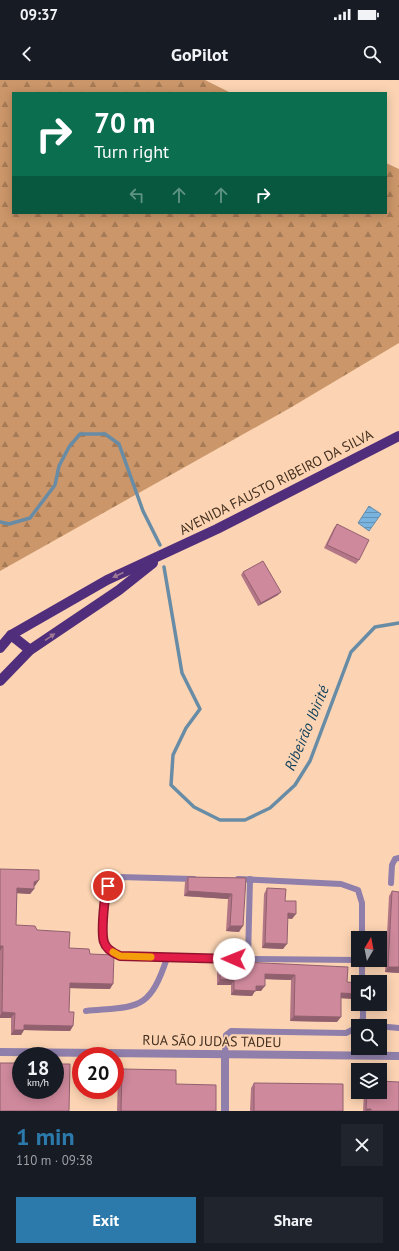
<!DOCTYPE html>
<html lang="en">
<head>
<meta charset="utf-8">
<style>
	:root { --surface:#171b24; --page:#20242c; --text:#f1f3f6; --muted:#9ea1a6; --accent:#2c7aac }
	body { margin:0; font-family:"PT Sans",sans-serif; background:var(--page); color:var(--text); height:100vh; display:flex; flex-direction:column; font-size:15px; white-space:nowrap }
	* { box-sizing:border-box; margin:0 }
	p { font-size:13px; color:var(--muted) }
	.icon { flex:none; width:22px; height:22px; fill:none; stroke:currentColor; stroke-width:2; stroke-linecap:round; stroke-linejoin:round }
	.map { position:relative; height:1031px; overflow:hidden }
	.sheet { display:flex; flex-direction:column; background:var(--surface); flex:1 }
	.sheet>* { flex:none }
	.guide { position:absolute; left:12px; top:12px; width:375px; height:122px; border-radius:0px; box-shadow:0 2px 10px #0003; background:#0b6e4f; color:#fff; overflow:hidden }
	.needle { width:26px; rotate:10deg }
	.fabs { position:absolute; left:351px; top:851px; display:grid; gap:8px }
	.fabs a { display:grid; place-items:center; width:36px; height:36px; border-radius:0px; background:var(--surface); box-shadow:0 2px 10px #0003; font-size:20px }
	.speed { position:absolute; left:12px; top:967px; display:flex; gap:8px; font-size:20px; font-weight:700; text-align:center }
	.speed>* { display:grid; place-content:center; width:52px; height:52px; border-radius:50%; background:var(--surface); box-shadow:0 2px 10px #0003; line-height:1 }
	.speed small { font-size:10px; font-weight:400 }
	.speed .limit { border:6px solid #d22; background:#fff; color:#111 }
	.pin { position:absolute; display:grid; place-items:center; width:34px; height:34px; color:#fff; margin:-17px; border:2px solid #fff; border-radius:50%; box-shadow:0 1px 4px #0007 }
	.me { position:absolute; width:44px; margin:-22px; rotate:271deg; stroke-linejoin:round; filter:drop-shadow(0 0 3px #0008) }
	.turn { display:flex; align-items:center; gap:14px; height:84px; padding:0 16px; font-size:18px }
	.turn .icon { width:52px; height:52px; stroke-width:2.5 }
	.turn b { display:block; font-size:28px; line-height:34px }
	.lanes { display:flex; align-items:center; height:38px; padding:0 16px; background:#0003; justify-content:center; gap:20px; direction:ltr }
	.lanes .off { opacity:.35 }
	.round { display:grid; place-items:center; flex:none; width:42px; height:42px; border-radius:0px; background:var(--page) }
	.overview { display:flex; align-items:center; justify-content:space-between; height:68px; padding:0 16px }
	h1 { font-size:24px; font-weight:600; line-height:30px; color:var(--accent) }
	.action { display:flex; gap:8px; margin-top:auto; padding:8px 16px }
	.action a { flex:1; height:46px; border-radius:0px; background:var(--accent); color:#fff; font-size:16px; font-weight:600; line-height:46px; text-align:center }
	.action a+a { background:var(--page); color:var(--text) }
	.status { display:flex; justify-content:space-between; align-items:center; height:28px; padding:0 20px; background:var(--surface); direction:ltr }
	.status svg { height:11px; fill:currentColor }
	header { display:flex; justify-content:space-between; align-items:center; height:52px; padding:0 16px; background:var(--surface); font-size:18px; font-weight:600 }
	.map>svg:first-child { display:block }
</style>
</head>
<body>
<div class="status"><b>09:37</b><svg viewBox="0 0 49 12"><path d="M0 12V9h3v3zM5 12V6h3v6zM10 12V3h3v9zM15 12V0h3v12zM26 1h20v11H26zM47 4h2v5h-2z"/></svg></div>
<header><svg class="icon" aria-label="back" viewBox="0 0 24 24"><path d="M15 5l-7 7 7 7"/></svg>GoPilot<svg class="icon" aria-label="search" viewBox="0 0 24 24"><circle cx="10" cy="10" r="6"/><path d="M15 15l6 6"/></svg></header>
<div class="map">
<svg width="399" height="1031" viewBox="0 0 399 1031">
	<defs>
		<pattern id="forest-firs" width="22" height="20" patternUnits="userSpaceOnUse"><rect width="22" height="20" fill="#cb9669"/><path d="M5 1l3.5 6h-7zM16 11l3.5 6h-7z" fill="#a67b56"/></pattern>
		<pattern id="water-rules" width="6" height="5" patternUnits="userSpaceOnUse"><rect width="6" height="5" fill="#78b4df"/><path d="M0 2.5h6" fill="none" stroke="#6493b4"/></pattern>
	</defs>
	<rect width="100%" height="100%" fill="#fcd4b3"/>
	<path fill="url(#forest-firs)" d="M 0,0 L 205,0 L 231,13 L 13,13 L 13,133 L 386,133 L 386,83 L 399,89 L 399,263 L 290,328 L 0,491 Z"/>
	<path fill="url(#water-rules)" stroke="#688ca6" d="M 369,426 L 381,434 L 369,451 L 358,443 Z"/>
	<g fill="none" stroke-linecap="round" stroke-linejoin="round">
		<g stroke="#688ca6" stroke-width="3.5">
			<path d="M 0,442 L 9,444 L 30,438 L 55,405 L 59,386 L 69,367 L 80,354 L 105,354 L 119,364 L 143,431 L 160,465"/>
			<path d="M 164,487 L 182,593 L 200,629 L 186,648 L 173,675 L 171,705 L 194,727 L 220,740 L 245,740 L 270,728 L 295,705 L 310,681 L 351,572 L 375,547 L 399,543"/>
		</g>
		<g stroke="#8f7faa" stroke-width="6">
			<path d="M 238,799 L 341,804 L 358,810 L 362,823 L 362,858"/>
			<path d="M 391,803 L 392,785 L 395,779 L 399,778"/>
			<path d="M 167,878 L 120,875 L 110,871 L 103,862 L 104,815 L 108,806 L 119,797 L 194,799"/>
			<path d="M 248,879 L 250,799"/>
			<path d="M 362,880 L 362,902"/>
			<path d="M 86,931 C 138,926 149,932 167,878 L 358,880"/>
			<path d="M 359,946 L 363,938 L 363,924"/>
			<path d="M 388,947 L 399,948"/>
			<path d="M 225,974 L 226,955 L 231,951 L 346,953 L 358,947"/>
		</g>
		<g stroke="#8f7faa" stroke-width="8">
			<path d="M 0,972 L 399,976"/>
			<path d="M 225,1031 L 225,974"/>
		</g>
		<g stroke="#502e7b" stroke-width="10">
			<path d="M 11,555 L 30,570"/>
			<path d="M 0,568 L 11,555 L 107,500 L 217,449 L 399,356"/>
			<path d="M 0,601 L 30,570 L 119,510 L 153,483"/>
		</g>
	</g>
	<g fill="#b27687">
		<path d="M 337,444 L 359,480 L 356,484 L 324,468 L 334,448 Z"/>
		<path d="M 243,492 L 278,515 L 258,526 L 241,495 Z"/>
		<path d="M 0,789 L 35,806 L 34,806 L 34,809 L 30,814 L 17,813 L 16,845 L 37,850 L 69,868 L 90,874 L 110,909 L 69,908 L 69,932 L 73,946 L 70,951 L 24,950 L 21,955 L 11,955 L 11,938 L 0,938 Z"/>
		<path d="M 188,797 L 246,798 L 239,852 L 226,851 L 228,819 L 184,816 L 185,802 Z"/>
		<path d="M 267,808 L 285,821 L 292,839 L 287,838 L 283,869 L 262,868 L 264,814 Z"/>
		<path d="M 392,811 L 399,893 L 385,892 L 389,816 Z"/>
		<path d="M 221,881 L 347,902 L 355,919 L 341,918 L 337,942 L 290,941 L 291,900 L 265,899 L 261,911 L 255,911 L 252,916 L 231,915 L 231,905 L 217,905 L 217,886 Z"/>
		<path d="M 122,989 L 176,1004 L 216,1031 L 117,1031 L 118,994 Z"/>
		<path d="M 254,1003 L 343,1031 L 250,1031 L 251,1008 Z"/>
		<path d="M 364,1012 L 380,1012 L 399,1031 L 363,1031 Z"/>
	</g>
	<g fill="#91606e">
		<path d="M 281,512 L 278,515 L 258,526 L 261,523 Z"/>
		<path d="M 39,800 L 35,806 L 31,807 L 34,802 Z"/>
		<path d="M 17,808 L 34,809 L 30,814 L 14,813 Z"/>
		<path d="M 188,811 L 232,814 L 228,819 L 184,816 Z"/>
		<path d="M 288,833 L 296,834 L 292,839 L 284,838 Z"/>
		<path d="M 230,846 L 243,846 L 239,852 L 226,851 Z"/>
		<path d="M 265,863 L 287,864 L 283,869 L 262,868 Z"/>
		<path d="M 0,866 L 3,866 L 0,871 Z"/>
		<path d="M 388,887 L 399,887 L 399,893 L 385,892 Z"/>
		<path d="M 265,894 L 295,895 L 291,900 L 262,899 Z"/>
		<path d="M 220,899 L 234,900 L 231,905 L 217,905 Z"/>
		<path d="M 70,903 L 113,904 L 110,909 L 66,908 Z"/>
		<path d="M 256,906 L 265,906 L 261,911 L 255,911 L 252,916 L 231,915 L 234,910 Z"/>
		<path d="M 341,913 L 358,914 L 355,919 L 337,918 Z"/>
		<path d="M 2,932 L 15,933 L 11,938 L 0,938 L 0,936 Z"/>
		<path d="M 294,936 L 341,937 L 337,942 L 290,941 Z"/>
		<path d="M 24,945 L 73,946 L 70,951 L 21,950 Z"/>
		<path d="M 14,950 L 24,950 L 21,955 L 11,955 Z"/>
		<path d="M 366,1029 L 371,1029 L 369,1031 L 365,1031 Z"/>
	</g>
	<g fill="#cf899d" stroke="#91606e">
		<path d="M 337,444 L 369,460 L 359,480 L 327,465 Z"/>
		<path d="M 263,481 L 281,512 L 261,523 L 243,492 Z"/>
		<path d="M 0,789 L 39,790 L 39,800 L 34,802 L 34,809 L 17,808 L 16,845 L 35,846 L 37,850 L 70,852 L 69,868 L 89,869 L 90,874 L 114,875 L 113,904 L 70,903 L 69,932 L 74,932 L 73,946 L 24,945 L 24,950 L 14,950 L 15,933 L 2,932 L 3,866 L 0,866 Z"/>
		<path d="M 188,797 L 246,798 L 243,846 L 230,846 L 232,814 L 188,811 Z"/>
		<path d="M 267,808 L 286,809 L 285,821 L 296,821 L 296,834 L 288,833 L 287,864 L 265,863 Z"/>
		<path d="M 392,811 L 399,812 L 399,887 L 388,887 Z"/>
		<path d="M 221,881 L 348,887 L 347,902 L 358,903 L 358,914 L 341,913 L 341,937 L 294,936 L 295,895 L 265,894 L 265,906 L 256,906 L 256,911 L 234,910 L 234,900 L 220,899 Z"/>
		<path d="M 0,983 L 21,983 L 21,1010 L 55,1010 L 55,984 L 70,984 L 69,1031 L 0,1031 Z"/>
		<path d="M 122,989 L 176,990 L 176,1004 L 216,1005 L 216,1031 L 121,1031 Z"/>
		<path d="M 380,1001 L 399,1002 L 399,1031 L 371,1031 L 371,1029 L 366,1029 L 367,1012 L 380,1012 Z"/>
		<path d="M 254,1003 L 343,1004 L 343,1031 L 254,1031 Z"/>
	</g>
	<defs><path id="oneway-solid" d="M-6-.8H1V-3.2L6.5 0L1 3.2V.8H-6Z"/></defs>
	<g fill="#9d7994">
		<use href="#oneway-solid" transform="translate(118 495) rotate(156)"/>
		<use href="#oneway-solid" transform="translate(50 557) rotate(-34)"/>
	</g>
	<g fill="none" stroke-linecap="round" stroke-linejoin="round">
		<defs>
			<path id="route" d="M 108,806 C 104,815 101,853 104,862 C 106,869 113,873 120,876 L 234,879"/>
		</defs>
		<use href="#route" stroke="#92132f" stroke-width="10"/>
		<use href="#route" stroke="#e11d48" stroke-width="7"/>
		<path stroke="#f59e0b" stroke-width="7" d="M 113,872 L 120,876 L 151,877"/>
	</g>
	<g text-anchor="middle" stroke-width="3.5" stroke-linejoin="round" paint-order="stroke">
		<g font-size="14" fill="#443020" stroke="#fcd4b3">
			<text transform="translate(276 402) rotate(-27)" y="5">AVENIDA FAUSTO RIBEIRO DA SILVA</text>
			<text transform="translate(212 961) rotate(1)" y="5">RUA SÃO JUDAS TADEU</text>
		</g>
		<g font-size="15" font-style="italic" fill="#0e3e5b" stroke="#fcd4b3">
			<text transform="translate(307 648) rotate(-67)" y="5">Ribeirão Ibirité</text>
		</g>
	</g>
</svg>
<div class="fabs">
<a><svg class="needle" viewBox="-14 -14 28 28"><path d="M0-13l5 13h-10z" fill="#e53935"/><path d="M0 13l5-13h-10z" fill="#9ea1a6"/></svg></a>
<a><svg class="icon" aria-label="sound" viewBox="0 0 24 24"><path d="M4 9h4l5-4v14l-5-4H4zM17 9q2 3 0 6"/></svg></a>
<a><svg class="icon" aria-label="search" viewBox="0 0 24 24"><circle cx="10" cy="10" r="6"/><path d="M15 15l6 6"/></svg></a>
<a><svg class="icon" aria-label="layers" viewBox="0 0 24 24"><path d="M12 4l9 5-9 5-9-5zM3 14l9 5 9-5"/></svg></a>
</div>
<div class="speed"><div>18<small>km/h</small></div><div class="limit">20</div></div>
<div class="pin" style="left:108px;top:806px;background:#d93025"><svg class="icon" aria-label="arrive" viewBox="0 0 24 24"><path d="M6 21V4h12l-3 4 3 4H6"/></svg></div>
<svg class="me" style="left:234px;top:879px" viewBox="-20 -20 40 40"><circle r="19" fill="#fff"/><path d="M0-13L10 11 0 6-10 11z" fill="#e11d48"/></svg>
<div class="guide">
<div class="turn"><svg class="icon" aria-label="right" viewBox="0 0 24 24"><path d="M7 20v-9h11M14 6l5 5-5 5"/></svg><div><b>70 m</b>Turn right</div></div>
<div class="lanes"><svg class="icon off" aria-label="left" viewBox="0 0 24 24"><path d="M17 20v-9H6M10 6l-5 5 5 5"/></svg><svg class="icon off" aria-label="ahead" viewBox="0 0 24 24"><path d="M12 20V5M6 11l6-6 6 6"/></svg><svg class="icon off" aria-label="ahead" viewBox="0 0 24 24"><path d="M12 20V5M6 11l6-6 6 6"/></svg><svg class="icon" aria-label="right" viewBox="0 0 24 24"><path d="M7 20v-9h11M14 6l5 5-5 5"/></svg></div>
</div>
</div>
<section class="sheet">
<div class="overview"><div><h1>1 min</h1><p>110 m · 09:38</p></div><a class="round"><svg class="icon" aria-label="close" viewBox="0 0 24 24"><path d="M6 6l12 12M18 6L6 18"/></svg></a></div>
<div class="action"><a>Exit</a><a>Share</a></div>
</section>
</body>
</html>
